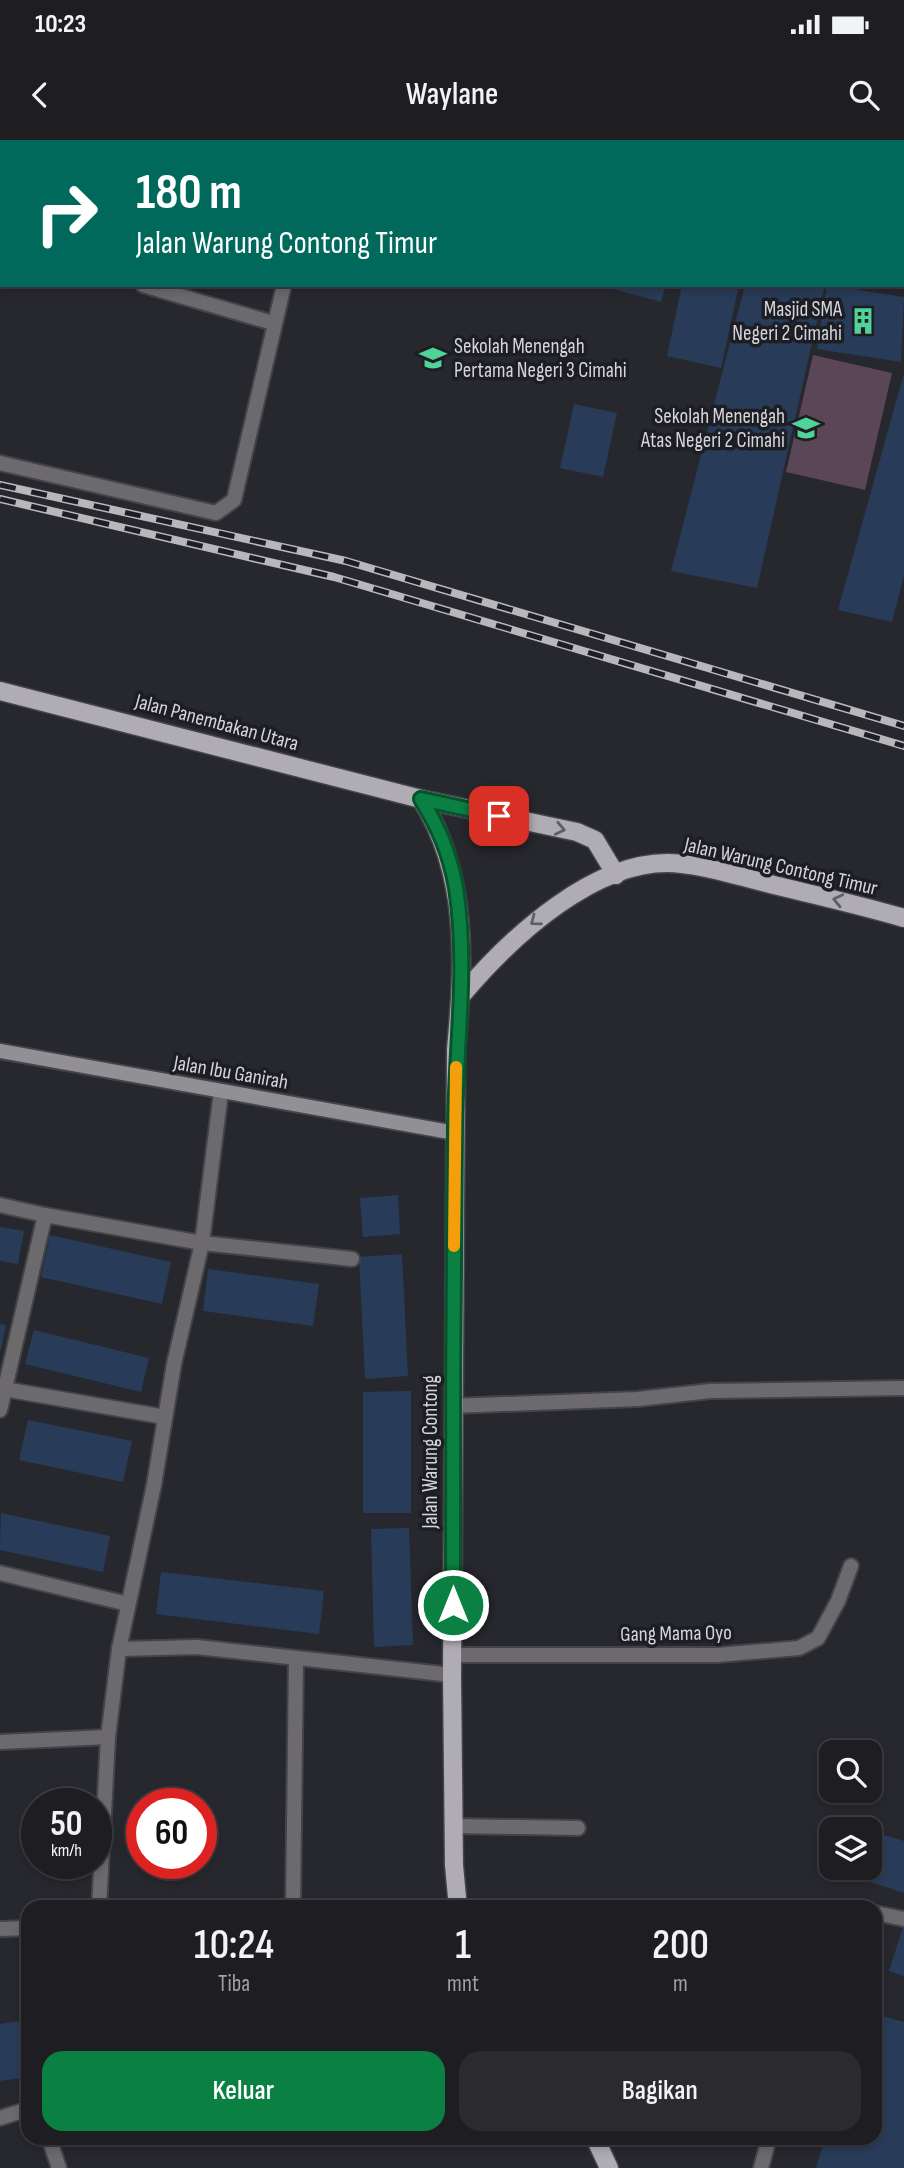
<!DOCTYPE html>
<html lang="id">
<head>
<meta charset="utf-8">
<style>
	:root { --surface:#1d1d22; --page:#2a2a2f; --text:#f1f3f6; --muted:#a0a2a5; --line:#3b3b40; --accent:#0b8043 }
	body { margin:0; font-family:"Sofia Sans Condensed",sans-serif; background:var(--page); color:var(--text); height:100vh; display:flex; flex-direction:column; font-size:26px; white-space:nowrap }
	* { box-sizing:border-box; margin:0 }
	p { font-size:23px; color:var(--muted) }
	.icon { flex:none; width:38px; height:38px; fill:none; stroke:currentColor; stroke-width:2; stroke-linecap:round; stroke-linejoin:round }
	.map { position:relative; flex:1; overflow:hidden }
	.panel { position:absolute; left:21px; top:1760px; width:861px; height:245px; display:flex; flex-direction:column; background:var(--surface); border-radius:21px; box-shadow:0 4px 10px #0003,0 0 0 2px var(--line) }
	.panel>* { flex:none }
	.banner { position:absolute; left:0px; top:0px; width:905px; height:147px; box-shadow:0 4px 10px #0003,0 0 0 2px var(--line); background:#00695c; color:#fff; overflow:hidden }
	.fabs { position:absolute; left:819px; top:1600px; display:grid; gap:14px }
	.fabs a { display:grid; place-items:center; width:63px; height:63px; border-radius:14px; background:var(--surface); box-shadow:0 4px 10px #0003,0 0 0 2px var(--line); font-size:35px }
	.speed { position:absolute; left:21px; top:1648px; display:flex; gap:14px; font-size:35px; font-weight:700; text-align:center }
	.speed>* { display:grid; place-content:center; width:91px; height:91px; border-radius:50%; background:var(--surface); box-shadow:0 4px 10px #0003,0 0 0 2px var(--line); line-height:1 }
	.speed small { font-size:18px; font-weight:400 }
	.speed .limit { border:10px solid #d22; background:#fff; color:#111 }
	.pin { position:absolute; display:grid; place-items:center; width:60px; height:60px; color:#fff; margin:-30px; border-radius:14px; box-shadow:0 4px 10px #0006 }
	.me { position:absolute; width:77px; margin:-38px; rotate:0deg; stroke-linejoin:round; filter:drop-shadow(0 0 5px #0008) }
	.turn { display:flex; align-items:center; gap:24px; height:147px; padding:0 21px; font-size:32px }
	.turn .icon { width:91px; height:91px; stroke-width:2.5 }
	.turn b { display:block; font-size:49px; line-height:60px }
	.eta { display:flex; justify-content:space-evenly; align-items:center; height:119px; text-align:center }
	.eta b { font-size:42px; font-weight:600; line-height:49px }
	.button { display:flex; gap:14px; margin-top:auto; padding:14px 21px }
	.button a { flex:1; height:80px; border-radius:21px; background:var(--accent); color:#fff; font-size:28px; font-weight:600; line-height:80px; text-align:center }
	.button a+a { background:var(--page); color:var(--text) }
	.status { display:flex; justify-content:space-between; align-items:center; height:49px; padding:0 35px; background:var(--surface); direction:ltr }
	.status svg { height:19px; fill:currentColor }
	header { display:flex; justify-content:space-between; align-items:center; height:91px; padding:0 21px; background:var(--surface); font-size:32px; font-weight:600 }
	.map>svg:first-child { display:block }
</style>
</head>
<body>
<div class="status"><b>10:23</b><svg viewBox="0 0 49 12"><path d="M0 12V9h3v3zM5 12V6h3v6zM10 12V3h3v9zM15 12V0h3v12zM26 1h20v11H26zM47 4h2v5h-2z"/></svg></div>
<header><svg class="icon" aria-label="back" viewBox="0 0 24 24"><path d="M15 5l-7 7 7 7"/></svg>Waylane<svg class="icon" aria-label="search" viewBox="0 0 24 24"><circle cx="10" cy="10" r="6"/><path d="M15 15l6 6"/></svg></header>
<div class="map">
<svg width="904" height="2028" viewBox="0 0 904 2028">
	<rect width="100%" height="100%" fill="#27272e"/>
	<path fill="#5a4657" d="M 813,215 L 892,233 L 865,350 L 786,332 Z"/>
	<g fill="#283c59">
		<path d="M 598,145 L 666,145 L 661,162 Z"/>
		<path d="M 682,145 L 739,145 L 721,228 L 667,216 Z"/>
		<path d="M 745,145 L 825,145 L 757,448 L 671,431 Z"/>
		<path d="M 827,145 L 904,157 L 901,222 L 817,209 Z"/>
		<path d="M 904,233 L 904,436 L 892,482 L 838,470 Z"/>
		<path d="M 574,264 L 617,273 L 603,337 L 560,328 Z"/>
		<path d="M 398,1055 L 400,1094 L 363,1097 L 360,1058 Z"/>
		<path d="M 0,1087 L 24,1091 L 18,1124 L 0,1121 Z"/>
		<path d="M 50,1095 L 171,1122 L 162,1164 L 41,1137 Z"/>
		<path d="M 402,1114 L 408,1236 L 365,1239 L 359,1117 Z"/>
		<path d="M 208,1129 L 319,1144 L 313,1186 L 203,1171 Z"/>
		<path d="M 0,1184 L 6,1185 L 1,1210 L 0,1210 Z"/>
		<path d="M 34,1190 L 149,1218 L 141,1252 L 25,1224 Z"/>
		<path d="M 411,1251 L 411,1373 L 363,1373 L 363,1252 Z"/>
		<path d="M 28,1280 L 132,1301 L 123,1342 L 19,1320 Z"/>
		<path d="M 1,1373 L 110,1396 L 103,1432 L 0,1410 Z"/>
		<path d="M 409,1388 L 413,1505 L 374,1507 L 371,1389 Z"/>
		<path d="M 161,1432 L 324,1451 L 319,1494 L 156,1474 Z"/>
		<path d="M 872,1691 L 904,1701 L 904,1753 L 856,1737 L 860,1727 L 870,1727 Z"/>
		<path d="M 904,1784 L 904,1836 L 889,1831 Z"/>
		<path d="M 875,1874 L 904,1882 L 904,2028 L 816,2028 L 825,1998 L 875,1998 Z"/>
		<path d="M 28,1880 L 28,1937 L 0,1941 L 0,1884 Z"/>
	</g>
	<g fill="none" stroke-linecap="round" stroke-linejoin="round">
		<defs>
			<g id="lane">
				<path d="M 875,1773 L 904,1779"/>
				<path d="M 761,2028 L 769,1998"/>
			</g>
			<g id="street">
				<path d="M 324,2 L 325,0"/>
				<path d="M 0,104 L 2,105"/>
				<path d="M 143,145 L 273,183"/>
				<path d="M 0,323 L 216,373 L 234,360 L 284,145"/>
				<path d="M 0,1065 L 45,1075"/>
				<path d="M 4,1249 L 165,1277"/>
				<path d="M 453,1266 L 638,1259 L 710,1251 L 904,1248"/>
				<path d="M 0,1270 L 45,1075 L 202,1103 L 352,1119"/>
				<path d="M 0,1433 L 128,1464"/>
				<path d="M 119,1509 L 197,1507 L 452,1535"/>
				<path d="M 452,1515 L 717,1515 L 799,1508 L 818,1498 L 838,1461 L 851,1426"/>
				<path d="M 0,1602 L 108,1597"/>
				<path d="M 454,1686 L 578,1688"/>
				<path d="M 99,1768 L 108,1597 L 119,1509 L 154,1345 L 174,1224 L 202,1103 L 221,952"/>
				<path d="M 293,1768 L 296,1518"/>
				<path d="M 0,1789 L 28,1788"/>
				<path d="M 0,1978 L 28,1969"/>
				<path d="M 49,1998 L 59,2028"/>
			</g>
			<path id="secondary" d="M 0,911 L 455,993"/>
			<g id="primary">
				<path d="M 0,551 L 421,659 L 577,692 L 595,700 L 616,735"/>
				<path d="M 421,659 C 469,735 464,824 456,909 L 452,1535 L 454,1725 L 458,1768"/>
				<path d="M 461,856 C 509,799 599,713 682,724 C 711,727 741,737 770,744 C 815,755 860,765 904,778"/>
				<path d="M 595,1998 L 609,2028"/>
			</g>
		</defs>
		<use href="#lane" stroke="#434349" stroke-width="18"/>
		<use href="#street" stroke="#434349" stroke-width="18"/>
		<use href="#secondary" stroke="#434349" stroke-width="18"/>
		<use href="#primary" stroke="#434349" stroke-width="21"/>
		<use href="#lane" stroke="#6c6a6d" stroke-width="14"/>
		<use href="#street" stroke="#6c6a6d" stroke-width="14"/>
		<use href="#secondary" stroke="#928f95" stroke-width="14"/>
		<use href="#primary" stroke="#afacb3" stroke-width="18"/>
		<defs>
			<g id="rail">
				<path d="M 0,345 L 346,421 L 904,586"/>
				<path d="M 0,359 L 334,437 L 904,606"/>
			</g>
		</defs>
		<use href="#rail" stroke="#b7b7bc" stroke-width="8"/>
		<use href="#rail" stroke="#1d1e24" stroke-width="5" stroke-dasharray="16" stroke-linecap="butt"/>
	</g>
	<defs><path id="oneway-chevron" d="M-2-3.5L2.5 0L-2 3.5" fill="none" stroke-width="1.6" stroke-linecap="round" stroke-linejoin="round" transform="scale(1.75)"/></defs>
	<g stroke="#5f5e64">
		<use href="#oneway-chevron" transform="translate(560 689) rotate(12)"/>
		<use href="#oneway-chevron" transform="translate(838 760) rotate(-167)"/>
		<use href="#oneway-chevron" transform="translate(535 781) rotate(143)"/>
	</g>
	<g fill="none" stroke-linecap="round" stroke-linejoin="round">
		<defs>
			<path id="route" d="M 453,1465 C 453,1305 453,1146 455,986 C 456,907 468,826 456,748 C 450,714 439,688 421,659 L 499,676"/>
		</defs>
		<use href="#route" stroke="#07532c" stroke-width="18"/>
		<use href="#route" stroke="#0b8043" stroke-width="12"/>
		<path stroke="#f59e0b" stroke-width="12" d="M 454,1106 L 456,927"/>
	</g>
	<defs>
		<symbol id="building-bare" viewBox="-9 -9 18 18"><path d="M-4-6H4V6H1V3H-1V6H-4ZM-2.5-4.3h1.7v1.8h-1.7ZM.8-4.3h1.7v1.8H.8ZM-2.5-1h1.7V.8h-1.7ZM.8-1h1.7V.8H.8Z" fill="#50d398" stroke="#1d1e24" stroke-width="2.5" paint-order="stroke"/></symbol>
		<symbol id="school-bare" viewBox="-9 -9 18 18"><path d="M0-5L7-2L0 1L-7-2ZM-4 1L0 2.5L4 1V4Q0 6-4 4Z" fill="#50d398" stroke="#1d1e24" stroke-width="2.5" paint-order="stroke"/></symbol>
	</defs>
	<g fill-rule="evenodd">
		<use href="#building-bare" x="844" y="162" width="38" height="38"/>
		<use href="#school-bare" x="414" y="199" width="38" height="38"/>
		<use href="#school-bare" x="787" y="269" width="38" height="38"/>
	</g>
	<g text-anchor="middle" stroke-width="7" stroke-linejoin="round" paint-order="stroke">
		<g font-size="21" fill="#d4d4d9" stroke="#1d1e24" text-anchor="end">
			<text x="842" y="176">Masjid SMA<tspan x="842" dy="24">Negeri 2 Cimahi</tspan></text>
			<text x="454" y="213" text-anchor="start">Sekolah Menengah<tspan x="454" dy="24">Pertama Negeri 3 Cimahi</tspan></text>
			<text x="785" y="283">Sekolah Menengah<tspan x="785" dy="24">Atas Negeri 2 Cimahi</tspan></text>
		</g>
		<g font-size="21" fill="#d4d4d9" stroke="#1d1e24">
			<text transform="translate(217 582) rotate(15)" y="7">Jalan Panembakan Utara</text>
			<text transform="translate(781 726) rotate(13)" y="7">Jalan Warung Contong Timur</text>
			<text transform="translate(231 932) rotate(10)" y="7">Jalan Ibu Ganirah</text>
			<text transform="translate(430 1312) rotate(-90)" y="7">Jalan Warung Contong</text>
			<text transform="translate(676 1493) rotate(-1)" y="7">Gang Mama Oyo</text>
		</g>
	</g>
</svg>
<div class="fabs">
<a><svg class="icon" aria-label="search" viewBox="0 0 24 24"><circle cx="10" cy="10" r="6"/><path d="M15 15l6 6"/></svg></a>
<a><svg class="icon" aria-label="layers" viewBox="0 0 24 24"><path d="M12 4l9 5-9 5-9-5zM3 14l9 5 9-5"/></svg></a>
</div>
<div class="speed"><div>50<small>km/h</small></div><div class="limit">60</div></div>
<div class="pin" style="left:499px;top:676px;background:#d93025"><svg class="icon" aria-label="arrive" viewBox="0 0 24 24"><path d="M6 21V4h12l-3 4 3 4H6"/></svg></div>
<svg class="me" style="left:453px;top:1465px" viewBox="-20 -20 40 40"><circle r="17" fill="#0b8043" stroke="#fff" stroke-width="3"/><path d="M0-11L8 9 0 5-8 9z" fill="#fff"/></svg>
<div class="banner">
<div class="turn"><svg class="icon" aria-label="right" viewBox="0 0 24 24"><path d="M7 20v-9h11M14 6l5 5-5 5"/></svg><div><b>180 m</b>Jalan Warung Contong Timur</div></div>
</div>
<section class="panel">
<div class="eta">
<div><b>10:24</b><p>Tiba</p></div>
<div><b>1</b><p>mnt</p></div>
<div><b>200</b><p>m</p></div>
</div>
<div class="button"><a>Keluar</a><a>Bagikan</a></div>
</section>
</div>
</body>
</html>
